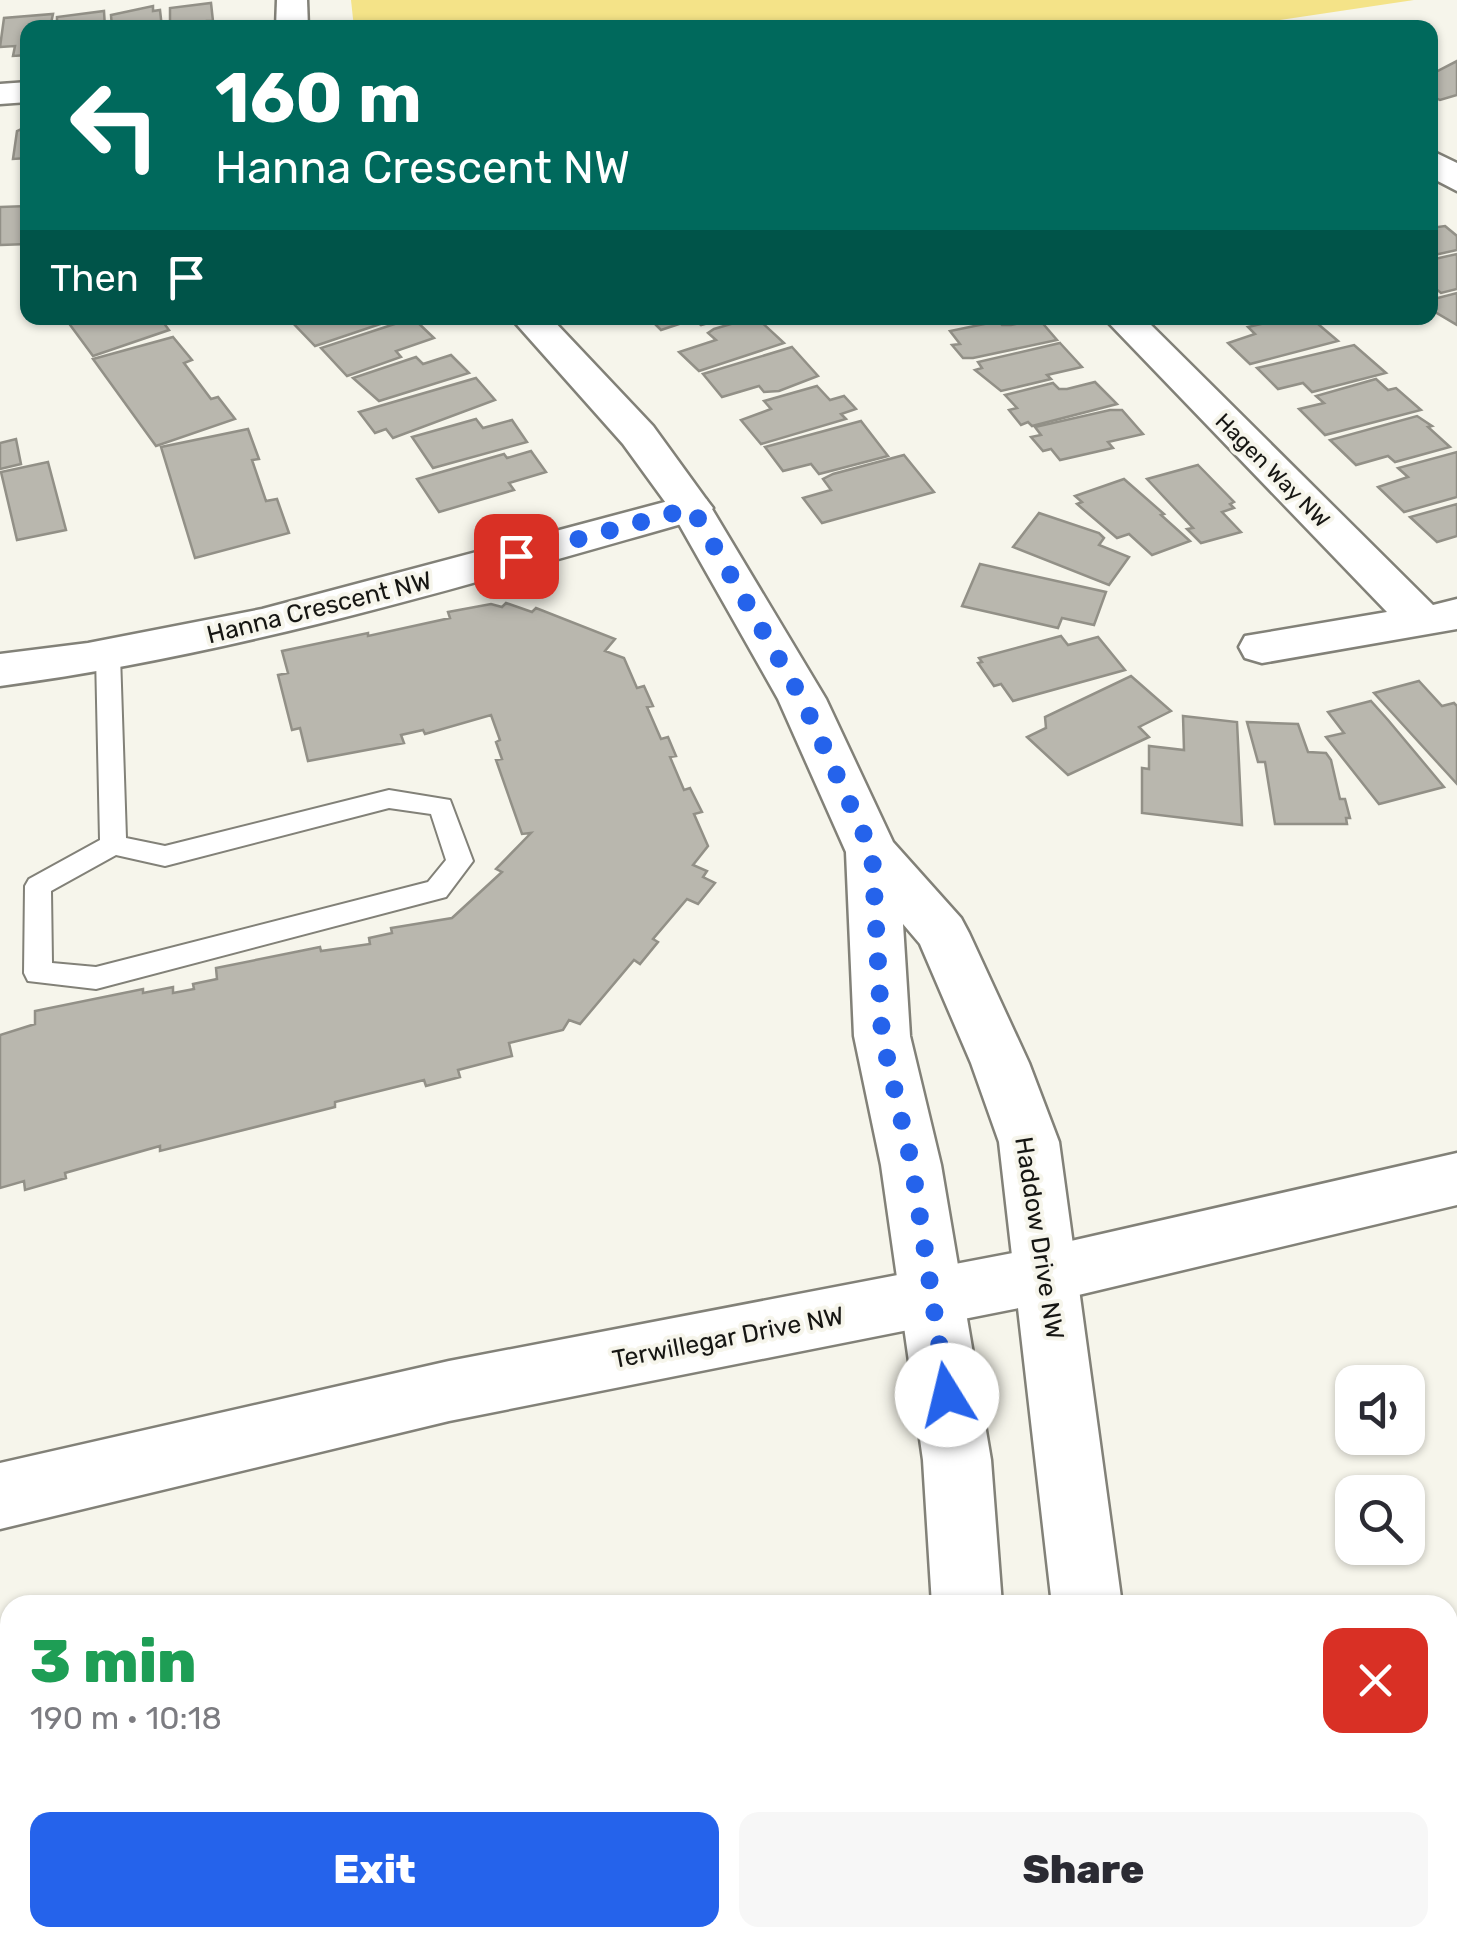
<!DOCTYPE html>
<html lang="en">
<head>
<meta charset="utf-8">
<style>
	:root { --surface:#fff; --page:#f7f7f7; --text:#2b2b33; --muted:#7c7c81; --accent:#2563eb }
	body { margin:0; font-family:Rubik,sans-serif; background:var(--page); color:var(--text); height:100vh; display:flex; flex-direction:column; font-size:38px; white-space:nowrap }
	* { box-sizing:border-box; margin:0 }
	p { font-size:32px; color:var(--muted) }
	.icon { flex:none; width:55px; height:55px; fill:none; stroke:currentColor; stroke-width:2; stroke-linecap:round; stroke-linejoin:round }
	.map { position:relative; flex:1; overflow:hidden }
	.details { position:absolute; left:0px; top:1595px; width:1458px; height:352px; display:flex; flex-direction:column; background:var(--surface); border-radius:30px 30px 0 0; box-shadow:0 2px 8px #0004 }
	.details>* { flex:none }
	.hud { position:absolute; left:20px; top:20px; width:1418px; height:305px; border-radius:20px; box-shadow:0 2px 8px #0004; background:#00695c; color:#fff; overflow:hidden }
	.fabs { position:absolute; left:1335px; top:1365px; display:grid; gap:20px }
	.fabs a { display:grid; place-items:center; width:90px; height:90px; border-radius:20px; background:var(--surface); box-shadow:0 2px 8px #0004; font-size:50px }
	.pin { position:absolute; display:grid; place-items:center; width:85px; height:85px; color:#fff; margin:-42px; border-radius:20px; box-shadow:0 5px 15px #0006 }
	.me { position:absolute; width:110px; margin:-55px; rotate:351deg; stroke-linejoin:round; filter:drop-shadow(0 0 8px #0008) }
	.turn { display:flex; align-items:center; gap:35px; height:210px; padding:0 30px; font-size:45px }
	.turn .icon { width:130px; height:130px; stroke-width:2.5 }
	.turn b { display:block; font-size:70px; line-height:85px }
	.then { display:flex; align-items:center; height:95px; padding:0 30px; background:#0003; gap:20px; font-size:38px }
	.round { display:grid; place-items:center; flex:none; width:105px; height:105px; border-radius:20px; background:var(--page) }
	.overview { display:flex; align-items:center; justify-content:space-between; height:170px; padding:0 30px }
	h1 { font-size:60px; font-weight:800; line-height:75px; color:#1e9e55 }
	.button { display:flex; gap:20px; margin-top:auto; padding:20px 30px }
	.button a { flex:1; height:115px; border-radius:20px; background:var(--accent); color:#fff; font-size:40px; font-weight:800; line-height:115px; text-align:center }
	.button a+a { background:var(--page); color:var(--text) }
	.map>svg:first-child { display:block }
</style>
</head>
<body>
<div class="map">
<svg width="1457" height="1946" viewBox="0 0 1457 1946">
	<rect width="100%" height="100%" fill="#f6f5eb"/>
	<path fill="#f4e388" d="M 351,0 L 1414,0 L 1227,28 L 354,28 Z"/>
	<g fill="#b9b7ae" stroke="#929087" stroke-width="2.5">
		<path d="M 211,3 L 213,21 L 207,21 L 207,28 L 170,28 L 170,8 Z"/>
		<path d="M 153,6 L 153,11 L 160,10 L 162,28 L 112,28 L 111,15 Z"/>
		<path d="M 104,11 L 105,28 L 57,28 L 57,17 Z"/>
		<path d="M 53,14 L 50,28 L 28,28 L 28,55 L 13,56 L 15,46 L 0,47 L 4,18 Z"/>
		<path d="M 1457,61 L 1457,95 L 1440,100 L 1430,95 L 1430,75 Z"/>
		<path d="M 28,126 L 28,158 L 13,159 L 17,131 Z"/>
		<path d="M 28,206 L 28,244 L 0,245 L 0,207 Z"/>
		<path d="M 1445,226 L 1457,236 L 1457,250 L 1430,256 L 1430,228 Z"/>
		<path d="M 1457,254 L 1457,289 L 1441,293 L 1430,284 L 1430,260 Z"/>
		<path d="M 1457,293 L 1457,325 L 1430,309 L 1430,300 Z"/>
		<path d="M 65,318 L 160,318 L 169,330 L 93,356 Z"/>
		<path d="M 300,318 L 398,318 L 315,346 L 291,321 Z"/>
		<path d="M 413,318 L 434,338 L 396,351 L 401,357 L 347,376 L 321,348 Z"/>
		<path d="M 649,318 L 726,318 L 701,325 L 694,319 L 661,330 Z"/>
		<path d="M 751,318 L 757,318 L 784,343 L 699,371 L 679,352 L 716,340 L 708,333 L 714,329 Z"/>
		<path d="M 1287,318 L 1311,318 L 1338,341 L 1250,364 L 1228,343 L 1255,334 L 1248,327 Z"/>
		<path d="M 1039,319 L 1057,340 L 973,358 L 963,358 L 952,345 L 960,344 L 950,331 L 999,321 L 1002,325 L 1011,325 Z"/>
		<path d="M 173,337 L 192,360 L 184,363 L 211,399 L 218,397 L 235,419 L 156,446 L 93,359 Z"/>
		<path d="M 1060,343 L 1082,367 L 1047,375 L 1051,379 L 1001,391 L 975,370 L 982,368 L 978,362 Z"/>
		<path d="M 1354,345 L 1386,373 L 1312,392 L 1303,383 L 1278,389 L 1257,368 Z"/>
		<path d="M 792,347 L 818,376 L 779,391 L 764,392 L 759,386 L 722,397 L 703,374 Z"/>
		<path d="M 451,355 L 469,373 L 379,401 L 353,378 L 416,357 L 423,364 Z"/>
		<path d="M 476,378 L 495,400 L 393,438 L 386,429 L 375,433 L 359,412 Z"/>
		<path d="M 1376,379 L 1388,390 L 1396,388 L 1421,410 L 1325,435 L 1299,409 L 1324,403 L 1316,396 Z"/>
		<path d="M 1095,382 L 1117,404 L 1032,426 L 1028,422 L 1021,425 L 1009,410 L 1017,408 L 1005,395 L 1053,383 L 1059,389 L 1067,389 Z"/>
		<path d="M 817,386 L 830,400 L 844,396 L 856,409 L 841,414 L 846,419 L 761,444 L 741,420 L 771,409 L 764,401 Z"/>
		<path d="M 1110,410 L 1122,410 L 1143,434 L 1108,442 L 1113,448 L 1060,460 L 1051,449 L 1043,451 L 1031,437 L 1041,435 L 1035,427 Z"/>
		<path d="M 1417,416 L 1432,426 L 1428,427 L 1450,447 L 1395,462 L 1388,456 L 1356,465 L 1330,440 Z"/>
		<path d="M 476,419 L 483,428 L 512,420 L 527,442 L 433,468 L 412,437 Z"/>
		<path d="M 861,421 L 888,456 L 819,474 L 811,464 L 783,471 L 765,447 Z"/>
		<path d="M 248,429 L 259,459 L 252,460 L 266,501 L 277,499 L 289,533 L 195,558 L 161,447 Z"/>
		<path d="M 16,439 L 21,464 L 0,469 L 0,443 Z"/>
		<path d="M 531,451 L 546,472 L 509,483 L 514,490 L 439,512 L 417,479 L 504,454 L 507,458 Z"/>
		<path d="M 1457,452 L 1457,497 L 1404,512 L 1378,487 L 1408,477 L 1398,468 Z"/>
		<path d="M 904,455 L 934,492 L 822,523 L 803,498 L 831,490 L 823,479 L 833,474 Z"/>
		<path d="M 48,462 L 66,530 L 17,540 L 1,472 Z"/>
		<path d="M 1198,465 L 1234,502 L 1230,504 L 1234,508 L 1222,512 L 1241,532 L 1201,543 L 1187,529 L 1193,528 L 1147,479 Z"/>
		<path d="M 1124,479 L 1164,514 L 1161,515 L 1190,541 L 1152,555 L 1129,534 L 1117,538 L 1077,504 L 1082,502 L 1075,496 Z"/>
		<path d="M 1457,504 L 1457,536 L 1437,542 L 1410,517 Z"/>
		<path d="M 1039,513 L 1099,533 L 1104,538 L 1099,545 L 1129,557 L 1109,585 L 1013,547 Z"/>
		<path d="M 980,564 L 1106,592 L 1094,625 L 1062,618 L 1058,628 L 962,606 Z"/>
		<path d="M 506,603 L 532,612 L 536,608 L 615,639 L 605,651 L 624,658 L 637,688 L 644,686 L 653,706 L 647,707 L 661,739 L 668,737 L 676,756 L 670,757 L 684,790 L 690,788 L 702,812 L 694,814 L 708,846 L 693,865 L 707,871 L 703,877 L 715,883 L 698,904 L 687,899 L 653,939 L 658,942 L 640,964 L 634,960 L 580,1024 L 569,1020 L 563,1030 L 509,1043 L 512,1056 L 458,1070 L 460,1077 L 426,1086 L 424,1080 L 335,1102 L 335,1107 L 160,1151 L 160,1146 L 65,1173 L 66,1178 L 25,1190 L 24,1181 L 0,1188 L 0,1035 L 35,1024 L 35,1011 L 143,989 L 143,993 L 173,987 L 173,993 L 194,989 L 193,984 L 217,979 L 216,968 L 320,947 L 321,951 L 370,944 L 369,938 L 392,933 L 391,928 L 452,918 L 502,872 L 496,869 L 531,833 L 522,834 L 496,760 L 502,759 L 496,742 L 500,740 L 491,715 L 425,734 L 423,730 L 401,735 L 404,743 L 308,761 L 300,728 L 292,730 L 278,675 L 288,673 L 282,651 L 368,633 L 368,636 L 450,618 L 448,612 L 491,604 L 502,607 Z"/>
		<path d="M 1061,636 L 1068,645 L 1098,637 L 1125,670 L 1013,701 L 1001,684 L 994,686 L 978,663 L 982,662 L 979,658 Z"/>
		<path d="M 1131,676 L 1171,711 L 1139,727 L 1149,737 L 1068,775 L 1027,737 L 1046,728 L 1045,717 Z"/>
		<path d="M 1419,681 L 1442,706 L 1454,703 L 1457,706 L 1457,784 L 1374,693 Z"/>
		<path d="M 1371,701 L 1388,720 L 1444,787 L 1379,804 L 1326,737 L 1344,733 L 1328,712 Z"/>
		<path d="M 1183,716 L 1237,722 L 1242,825 L 1142,813 L 1142,768 L 1149,769 L 1149,746 L 1184,750 Z"/>
		<path d="M 1247,722 L 1298,724 L 1308,752 L 1326,753 L 1331,760 L 1340,799 L 1345,799 L 1350,818 L 1346,818 L 1347,824 L 1275,824 L 1265,762 L 1258,762 Z"/>
	</g>
	<g fill="none" stroke-linecap="round" stroke-linejoin="round">
		<defs>
			<path id="service" d="M 108,647 L 120,655 L 126,838 L 165,846 L 389,790 L 450,800 L 473,861 L 446,897 L 96,989 L 28,981 L 24,973 L 25,886 L 29,879 L 100,840 L 96,655 ZM 389,808 L 431,814 L 446,860 L 428,882 L 96,967 L 52,963 L 51,891 L 116,855 L 165,866 Z"/>
			<g id="minor">
				<path d="M 28,82 L 28,102 L 0,104 L 0,84 Z"/>
				<path d="M 1430,150 L 1457,163 L 1457,191 L 1430,177 Z"/>
				<path d="M 1104,318 L 1144,318 L 1433,605 L 1457,599 L 1457,629 L 1262,663 L 1245,658 L 1239,647 L 1245,636 L 1387,612 Z"/>
				<path d="M 691,495 L 706,499 L 713,508 L 706,517 C 473,583 241,654 0,686 L 0,654 L 88,643 L 262,609 Z"/>
			</g>
			<g id="tertiary">
				<path d="M 277,0 L 307,0 L 308,28 L 276,28 Z"/>
				<path d="M 511,318 L 551,318 L 653,426 L 706,499 L 826,699 L 893,842 L 961,918 L 969,933 L 1029,1063 L 1059,1142 L 1122,1605 L 1052,1605 L 999,1142 L 971,1063 L 920,944 L 903,924 L 910,1036 L 941,1165 L 991,1460 L 1002,1605 L 932,1605 L 923,1460 L 881,1165 L 854,1036 L 846,852 L 778,699 L 671,510 L 623,444 Z"/>
				<path d="M 938,1938 L 1016,1938 L 1017,1946 L 937,1946 Z"/>
				<path d="M 1074,1938 L 1152,1938 L 1154,1946 L 1074,1946 Z"/>
			</g>
			<g id="primary">
				<path d="M 1457,1153 L 1457,1205 L 1049,1302 L 449,1421 L 0,1529 L 0,1463 L 449,1361 L 1049,1246 Z"/>
				<path d="M 1457,1857 L 1457,1935 L 1448,1937 L 1448,1859 Z"/>
				<path d="M 1188,1938 L 1309,1938 L 1306,1946 L 1184,1946 Z"/>
			</g>
		</defs>
		<use href="#service" stroke="#828178" stroke-width="4"/>
		<use href="#minor" stroke="#828178" stroke-width="5"/>
		<use href="#tertiary" stroke="#828178" stroke-width="5"/>
		<use href="#primary" stroke="#828178" stroke-width="5"/>
		<use href="#service" fill="#fff" fill-rule="evenodd"/>
		<use href="#minor" fill="#fff" fill-rule="evenodd"/>
		<use href="#tertiary" fill="#fff" fill-rule="evenodd"/>
		<use href="#primary" fill="#fff" fill-rule="evenodd"/>
	</g>
	<g fill="none" stroke-linecap="round" stroke-linejoin="round">
		<path stroke="#2563eb" stroke-width="18" stroke-dasharray="0 32.4" d="M 516,556 L 692,508 L 802,699 L 872,852 L 882,1036 L 912,1165 L 947,1395"/>
	</g>
	<g text-anchor="middle" stroke-width="8" stroke-linejoin="round" paint-order="stroke">
		<g font-size="22" fill="#161613" stroke="#f6f5eb">
			<text transform="translate(1273 470) rotate(45)" y="8">Hagen Way NW</text>
		</g>
		<g font-size="25" fill="#161613" stroke="#f6f5eb">
			<text transform="translate(319 607) rotate(-14)" y="9">Hanna Crescent NW</text>
			<text transform="translate(1040 1238) rotate(81)" y="9">Haddow Drive NW</text>
			<text transform="translate(728 1337) rotate(-11)" y="9">Terwillegar Drive NW</text>
		</g>
	</g>
</svg>
<div class="fabs">
<a><svg class="icon" aria-label="sound" viewBox="0 0 24 24"><path d="M4 9h4l5-4v14l-5-4H4zM17 9q2 3 0 6"/></svg></a>
<a><svg class="icon" aria-label="search" viewBox="0 0 24 24"><circle cx="10" cy="10" r="6"/><path d="M15 15l6 6"/></svg></a>
</div>
<div class="pin" style="left:516px;top:556px;background:#d93025"><svg class="icon" aria-label="arrive" viewBox="0 0 24 24"><path d="M6 21V4h12l-3 4 3 4H6"/></svg></div>
<svg class="me" style="left:947px;top:1395px" viewBox="-20 -20 40 40"><circle r="19" fill="#fff"/><path d="M0-13L10 11 0 6-10 11z" fill="#2563eb"/></svg>
<div class="hud">
<div class="turn"><svg class="icon" aria-label="left" viewBox="0 0 24 24"><path d="M17 20v-9H6M10 6l-5 5 5 5"/></svg><div><b>160 m</b>Hanna Crescent NW</div></div>
<div class="then">Then<svg class="icon" aria-label="arrive" viewBox="0 0 24 24"><path d="M6 21V4h12l-3 4 3 4H6"/></svg></div>
</div>
<section class="details">
<div class="overview"><div><h1>3 min</h1><p>190 m · 10:18</p></div><a class="round" style="background:#d93025;color:#fff"><svg class="icon" aria-label="close" viewBox="0 0 24 24"><path d="M6 6l12 12M18 6L6 18"/></svg></a></div>
<div class="button"><a>Exit</a><a>Share</a></div>
</section>
</div>
</body>
</html>
